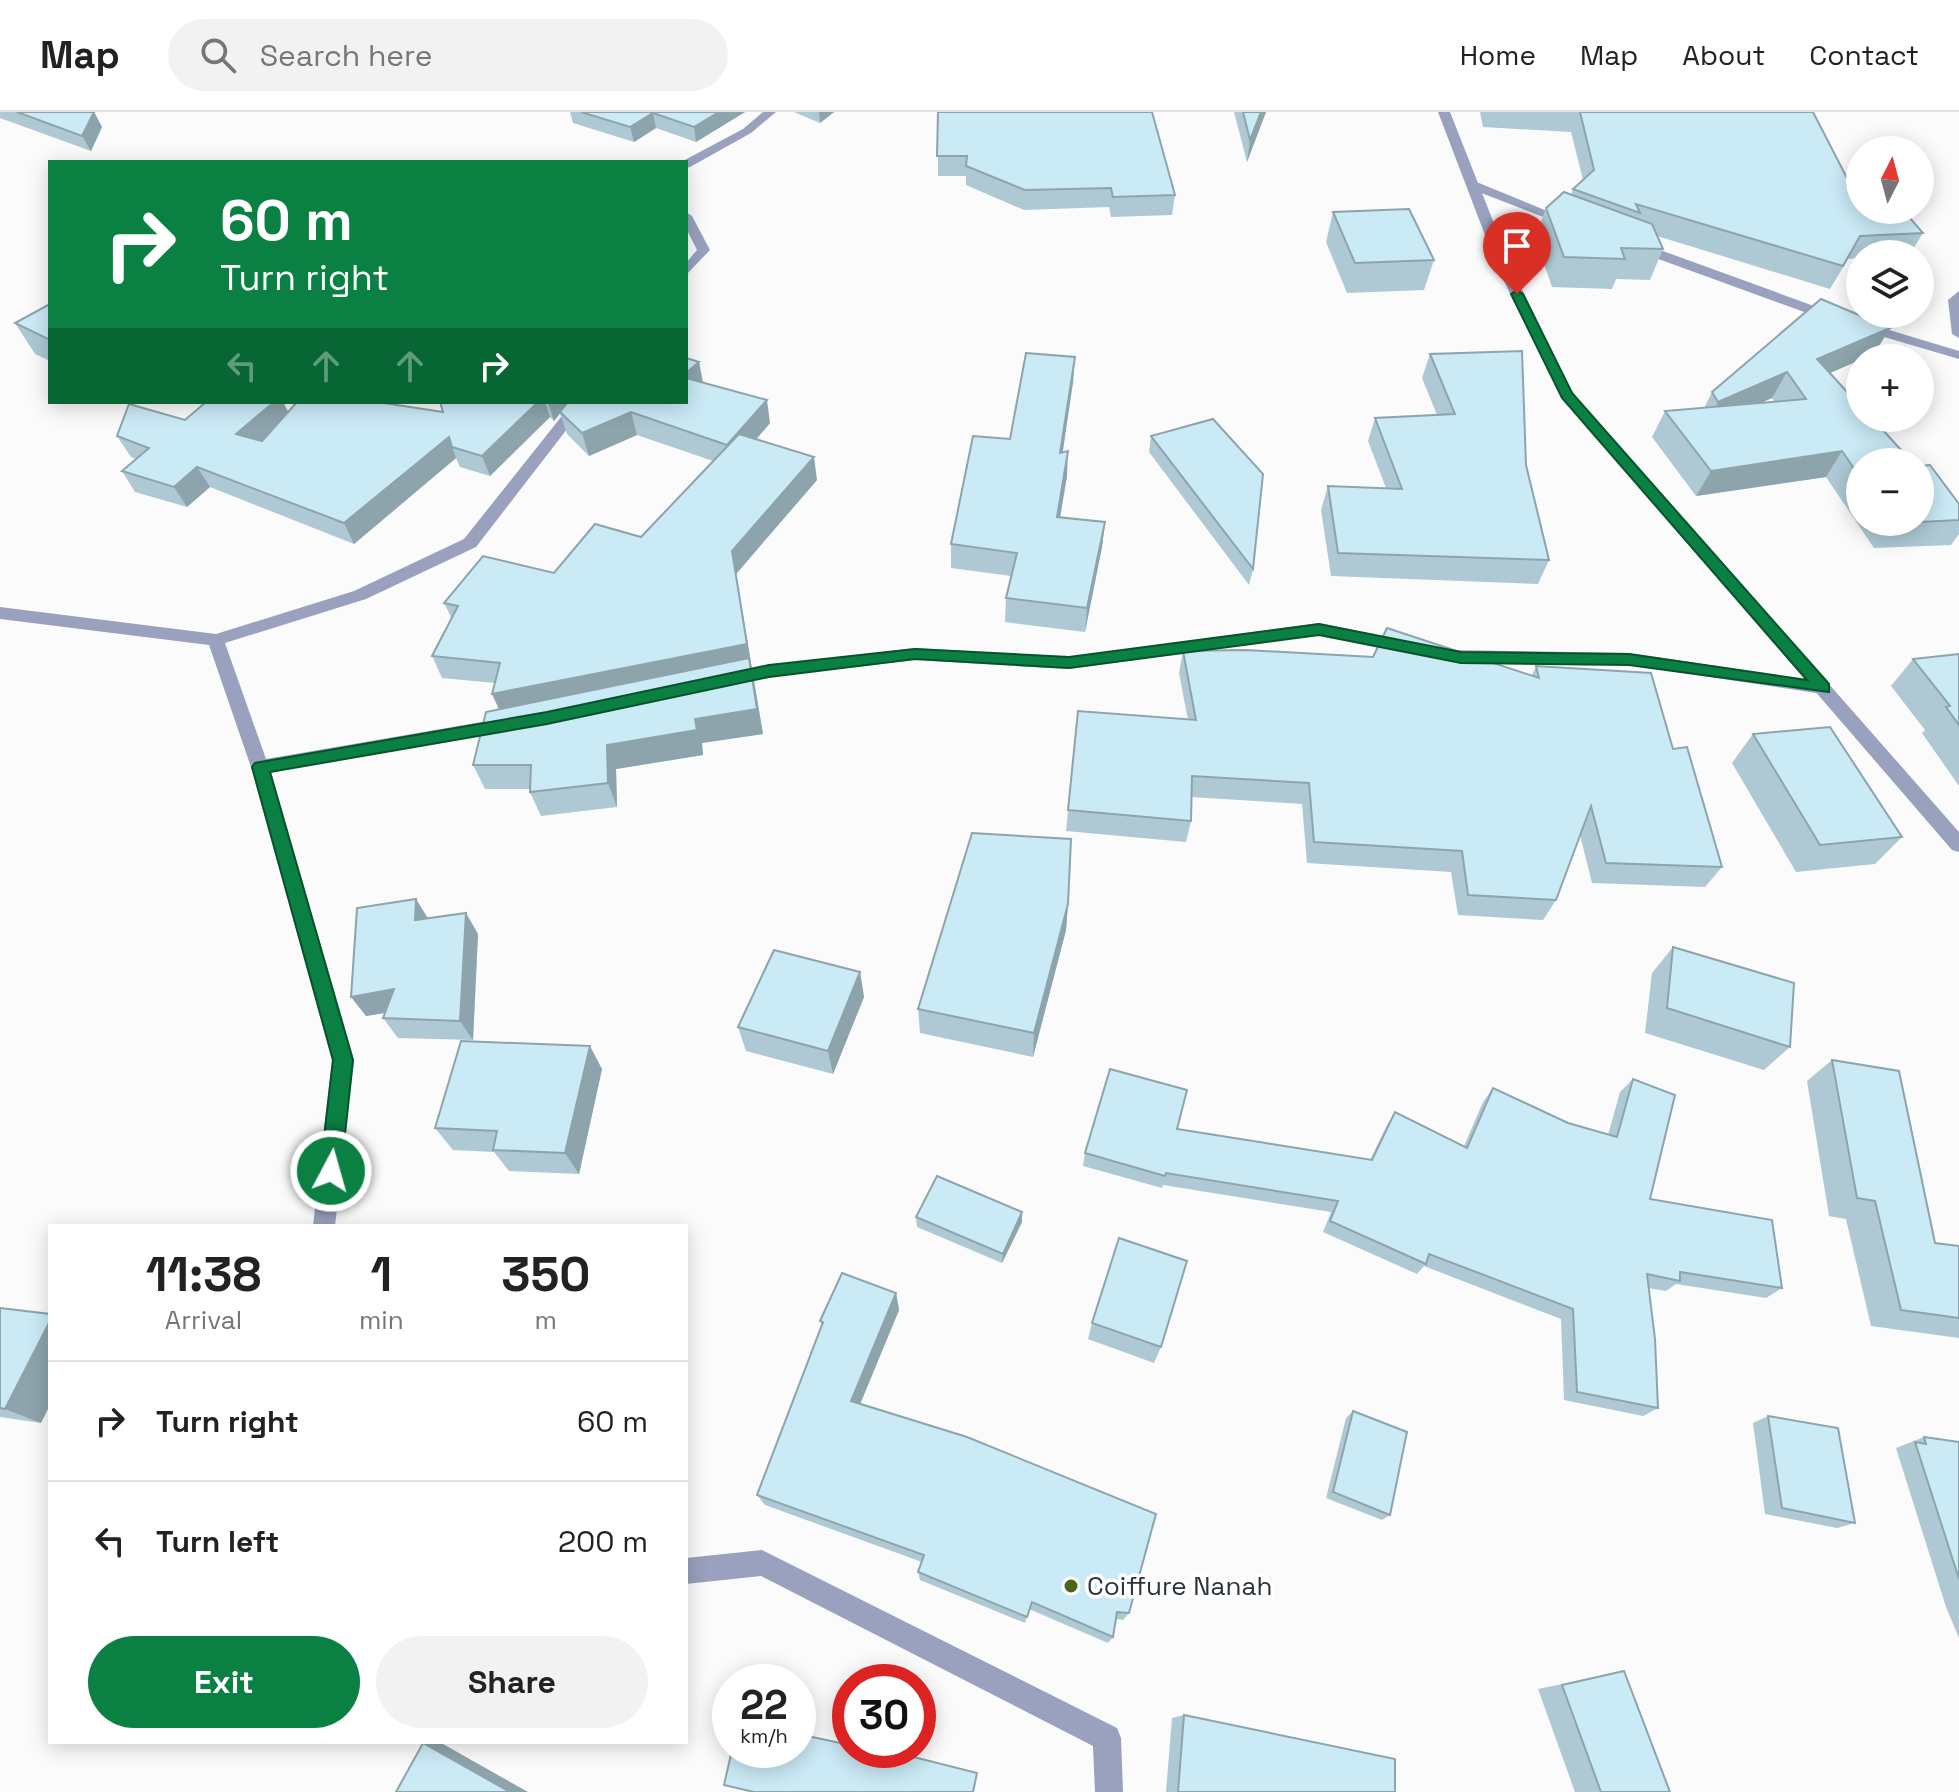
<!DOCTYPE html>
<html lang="en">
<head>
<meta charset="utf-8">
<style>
	:root { --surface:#fff; --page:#f2f2f2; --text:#222; --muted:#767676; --line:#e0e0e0; --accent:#0b8043 }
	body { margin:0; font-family:"Space Grotesk",sans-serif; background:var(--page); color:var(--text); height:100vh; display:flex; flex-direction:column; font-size:30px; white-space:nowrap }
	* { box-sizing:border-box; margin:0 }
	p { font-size:26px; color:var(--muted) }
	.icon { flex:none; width:44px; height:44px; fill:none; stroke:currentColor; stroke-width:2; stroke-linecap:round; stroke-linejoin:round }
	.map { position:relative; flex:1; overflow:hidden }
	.drawer { position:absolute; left:48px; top:1112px; width:640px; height:520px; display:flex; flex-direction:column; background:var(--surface); border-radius:0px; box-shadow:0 4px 20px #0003 }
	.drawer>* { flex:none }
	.guide { position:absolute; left:48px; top:48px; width:640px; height:244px; border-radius:0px; box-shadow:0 4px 20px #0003; background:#0b8043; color:#fff; overflow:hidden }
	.needle { width:52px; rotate:6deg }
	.controls { position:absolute; left:1846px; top:24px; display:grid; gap:16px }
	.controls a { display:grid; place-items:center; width:88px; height:88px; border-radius:50%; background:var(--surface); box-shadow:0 4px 20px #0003; font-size:40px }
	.speed { position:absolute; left:712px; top:1552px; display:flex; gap:16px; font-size:40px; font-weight:700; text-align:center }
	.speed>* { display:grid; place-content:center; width:104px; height:104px; border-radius:50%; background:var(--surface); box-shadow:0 4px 20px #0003; line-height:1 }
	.speed small { font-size:20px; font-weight:400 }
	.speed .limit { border:12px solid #d22; background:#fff; color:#111 }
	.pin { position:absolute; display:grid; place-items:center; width:68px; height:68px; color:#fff; margin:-82px -34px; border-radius:50% 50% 50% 0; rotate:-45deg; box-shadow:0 0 8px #0007 }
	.pin .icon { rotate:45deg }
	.me { position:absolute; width:88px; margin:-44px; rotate:6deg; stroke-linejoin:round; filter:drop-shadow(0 0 6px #0008) }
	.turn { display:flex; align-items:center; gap:28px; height:168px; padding:0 40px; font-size:36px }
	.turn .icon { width:104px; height:104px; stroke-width:2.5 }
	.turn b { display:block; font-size:56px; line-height:68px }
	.lanes { display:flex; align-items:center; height:76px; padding:0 40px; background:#0003; justify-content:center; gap:40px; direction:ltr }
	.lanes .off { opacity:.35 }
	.eta { display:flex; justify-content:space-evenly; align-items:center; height:136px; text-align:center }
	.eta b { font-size:48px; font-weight:700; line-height:56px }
	.primary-button { display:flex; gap:16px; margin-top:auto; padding:16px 40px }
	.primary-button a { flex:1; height:92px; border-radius:48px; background:var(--accent); color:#fff; font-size:32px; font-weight:700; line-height:92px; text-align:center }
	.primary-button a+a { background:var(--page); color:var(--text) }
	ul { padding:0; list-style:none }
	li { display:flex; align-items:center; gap:24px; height:120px; padding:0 40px; border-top:2px solid var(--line) }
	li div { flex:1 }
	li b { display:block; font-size:30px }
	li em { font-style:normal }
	header { display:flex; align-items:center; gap:48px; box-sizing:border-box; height:112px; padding:0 40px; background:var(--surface); border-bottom:2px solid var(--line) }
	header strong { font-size:38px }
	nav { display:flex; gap:44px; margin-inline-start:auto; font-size:28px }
	.search { width:560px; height:72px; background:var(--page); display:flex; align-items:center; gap:20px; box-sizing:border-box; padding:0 28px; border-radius:44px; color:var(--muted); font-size:30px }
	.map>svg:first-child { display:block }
</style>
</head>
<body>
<header>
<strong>Map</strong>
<div class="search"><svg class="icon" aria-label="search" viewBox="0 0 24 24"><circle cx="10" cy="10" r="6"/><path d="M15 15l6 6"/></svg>Search here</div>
<nav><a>Home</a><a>Map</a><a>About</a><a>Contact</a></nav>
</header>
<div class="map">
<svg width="1959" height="1680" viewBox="0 0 1959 1680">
	<rect width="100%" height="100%" fill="#fbfbfb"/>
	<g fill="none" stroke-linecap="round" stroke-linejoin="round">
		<g fill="#99a1be" fill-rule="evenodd">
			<path d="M 763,0 L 776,0 L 751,21 L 690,55 L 686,56 L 686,50 L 681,50 L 743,17 Z"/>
			<path d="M 1471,71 L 1479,71 L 1574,110 L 1564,113 L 1471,77 Z"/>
			<path d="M 686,100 L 692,104 L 710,138 L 686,163 L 686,151 L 697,138 L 686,116 Z"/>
			<path d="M 1631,131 L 1641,131 L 1836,202 L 1959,239 L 1959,247 L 1826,208 L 1631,137 Z"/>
			<path d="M 1959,179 L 1959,226 L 1952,222 L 1948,188 Z"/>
			<path d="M 573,290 L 588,290 L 476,435 L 366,487 L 225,531 L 266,647 L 505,606 L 514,613 L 505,620 L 271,660 L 354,948 L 335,1114 L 313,1114 L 332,948 L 251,655 L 209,533 L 0,507 L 0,495 L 216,522 L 354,479 L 464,427 Z"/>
			<path d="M 1319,511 L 1406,529 L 1414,535 L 1406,541 L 1319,523 L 1069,557 L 915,548 L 769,565 L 729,574 L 720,568 L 723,564 L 769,553 L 915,536 L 1069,545 Z"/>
			<path d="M 1453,538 L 1629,541 L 1823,570 L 1832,576 L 1823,582 L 1629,553 L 1453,550 L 1445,544 Z"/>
			<path d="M 762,1438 L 1117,1616 L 1121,1626 L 1123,1680 L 1095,1680 L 1093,1634 L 761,1464 L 686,1472 L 686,1446 Z"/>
		</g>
		<path fill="#99a1be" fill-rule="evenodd" d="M 1438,0 L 1450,0 L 1512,157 L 1573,281 L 1959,720 L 1959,740 L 1952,738 L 1562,286 L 1498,157 Z"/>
	</g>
	<g fill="#aec9d4" fill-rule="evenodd">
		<path d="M 0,0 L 94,0 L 102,15 L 91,39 L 0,6 Z"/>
		<path d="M 570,0 L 745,0 L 696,30 L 656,16 L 634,30 L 573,11 Z"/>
		<path d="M 794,0 L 834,0 L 820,11 Z"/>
		<path d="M 938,0 L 1175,83 L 1172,103 L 1111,105 L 1109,95 L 1024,98 L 966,73 L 966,64 L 938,64 Z"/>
		<path d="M 1234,0 L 1266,0 L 1247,50 Z"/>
		<path d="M 1480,0 L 1813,0 L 1848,68 L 1923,121 L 1910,142 L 1860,142 L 1860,146 L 1848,147 L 1830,177 L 1657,124 L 1663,137 L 1650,168 L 1616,167 L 1612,177 L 1552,175 L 1535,126 L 1546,96 L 1571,83 L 1573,77 L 1583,68 L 1571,20 L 1483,15 Z"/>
		<path d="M 1333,100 L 1434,148 L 1424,178 L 1347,181 L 1326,130 Z"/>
		<path d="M 50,192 L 50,249 L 35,242 L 15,211 Z"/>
		<path d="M 1890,216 L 1874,242 L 1830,261 L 1860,350 L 1860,410 L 1920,410 L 1959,392 L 1959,422 L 1951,433 L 1874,436 L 1826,365 L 1696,384 L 1652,325 L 1665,299 L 1704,296 L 1712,280 ZM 1772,286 L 1775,290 L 1761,291 Z"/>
		<path d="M 1430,242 L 1526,353 L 1549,448 L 1538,472 L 1331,464 L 1321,398 L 1328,374 L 1386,376 L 1368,329 L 1375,306 L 1437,303 L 1422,266 Z"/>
		<path d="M 1075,245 L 1073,270 L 1062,340 L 1067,364 L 1060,405 L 1105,410 L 1102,435 L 1085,520 L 1005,510 L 1006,486 L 1011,464 L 951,456 L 951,432 L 1010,327 Z"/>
		<path d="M 699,250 L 703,270 L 770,311 L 756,327 L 817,368 L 736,462 L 763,622 L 702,631 L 703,643 L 616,657 L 617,695 L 541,704 L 530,680 L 530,677 L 485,677 L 473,653 L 499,597 L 495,571 L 442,566 L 432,544 L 452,507 L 444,491 L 554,461 L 641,425 L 713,349 L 637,323 L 589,344 L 567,322 L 560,301 L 554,309 L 550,305 L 490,364 L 460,355 L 456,346 L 354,432 L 210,375 L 187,395 L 135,380 L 122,359 L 136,347 L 131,345 L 117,324 L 185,308 L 283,290 L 288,300 L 443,300 L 440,290 L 686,290 Z"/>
		<path d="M 1151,324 L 1253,457 L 1249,473 L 1149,340 Z"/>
		<path d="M 1183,539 L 1532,563 L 1536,554 L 1673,637 L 1722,755 L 1705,775 L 1592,771 L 1580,723 L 1556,788 L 1543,808 L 1458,803 L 1451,760 L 1307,751 L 1302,692 L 1191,685 L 1191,709 L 1186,730 L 1066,719 L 1078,599 L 1188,608 L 1179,561 Z"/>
		<path d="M 1959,542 L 1959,674 L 1922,621 L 1925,618 L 1891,574 L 1913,547 Z"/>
		<path d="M 1753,622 L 1902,725 L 1875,752 L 1796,760 L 1732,651 Z"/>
		<path d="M 1068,792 L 1066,818 L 1033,945 L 920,921 L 918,897 Z"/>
		<path d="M 428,806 L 478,822 L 473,928 L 398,926 L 383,906 L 385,901 L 366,904 Z"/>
		<path d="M 1673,835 L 1790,935 L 1764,958 L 1645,921 L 1652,861 Z"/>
		<path d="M 860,860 L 864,885 L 833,962 L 746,939 L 738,915 Z"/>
		<path d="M 1832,948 L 1935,1131 L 1959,1134 L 1959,1226 L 1871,1214 L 1846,1107 L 1829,1104 L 1807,969 Z"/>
		<path d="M 602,957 L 579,1062 L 509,1059 L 494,1040 L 453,1038 L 435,1016 Z"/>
		<path d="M 1633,967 L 1650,1087 L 1782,1176 L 1766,1186 L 1676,1172 L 1666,1179 L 1648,1176 L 1658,1296 L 1643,1304 L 1564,1288 L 1561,1207 L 1424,1154 L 1417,1162 L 1323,1120 L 1331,1100 L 1163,1073 L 1162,1076 L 1083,1054 L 1085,1041 L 1177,1017 L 1370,1048 L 1387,1013 L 1395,1000 L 1464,1034 L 1483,990 L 1493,976 L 1568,1011 L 1608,1023 L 1620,980 Z"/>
		<path d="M 916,1105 L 1022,1110 L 1002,1151 L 917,1115 Z"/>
		<path d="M 896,1181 L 899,1198 L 860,1292 L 1129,1501 L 1123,1508 L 1116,1507 L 1113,1525 L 1108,1531 L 1029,1497 L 1025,1511 L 920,1468 L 918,1460 L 922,1450 L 765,1393 L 757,1383 L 822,1213 L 820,1209 Z"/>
		<path d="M 0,1196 L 41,1311 L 0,1305 Z"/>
		<path d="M 1092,1211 L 1161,1235 L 1154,1251 L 1088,1227 Z"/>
		<path d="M 1353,1299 L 1390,1403 L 1382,1408 L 1326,1386 L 1346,1306 Z"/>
		<path d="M 1768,1304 L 1855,1411 L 1837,1416 L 1765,1402 L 1753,1311 Z"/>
		<path d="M 1924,1325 L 1959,1330 L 1959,1526 L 1946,1495 L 1896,1336 Z"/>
		<path d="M 1624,1559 L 1670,1680 L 1575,1680 L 1538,1577 Z"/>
		<path d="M 1184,1603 L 1395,1680 L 1166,1680 L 1172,1606 Z"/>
	</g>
	<g fill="#8da4ac">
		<path d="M 94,0 L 102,15 L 91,39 L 82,24 Z"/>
		<path d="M 719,0 L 745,0 L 696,30 L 694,15 Z"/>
		<path d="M 819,0 L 834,0 L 820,11 Z"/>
		<path d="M 1261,0 L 1266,0 L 1247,50 L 1250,28 Z"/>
		<path d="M 653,1 L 656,16 L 634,30 L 630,15 Z"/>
		<path d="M 1890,216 L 1874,242 L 1864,246 L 1860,246 L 1860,248 L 1802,273 L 1817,247 Z"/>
		<path d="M 1075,245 L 1073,270 L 1059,366 L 1060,341 Z"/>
		<path d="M 699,250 L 703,272 L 686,282 L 686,261 Z"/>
		<path d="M 1787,260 L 1772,286 L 1704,316 L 1718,290 Z"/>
		<path d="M 767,288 L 770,311 L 732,356 L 727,333 Z"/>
		<path d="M 274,290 L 283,290 L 291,305 L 248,342 L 236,322 Z"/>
		<path d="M 538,290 L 545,290 L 550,305 L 490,364 L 482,344 Z"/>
		<path d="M 548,290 L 569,290 L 554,309 Z"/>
		<path d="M 631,300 L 637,323 L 589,344 L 582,321 Z"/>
		<path d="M 449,325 L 456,346 L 354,432 L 344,411 Z"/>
		<path d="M 1068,339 L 1067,364 L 1056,429 L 1057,405 Z"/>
		<path d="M 1842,339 L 1826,365 L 1696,384 L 1711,359 Z"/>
		<path d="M 814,345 L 817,368 L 736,462 L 763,622 L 702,631 L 703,643 L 616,657 L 617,695 L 608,671 L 502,604 L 492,582 L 732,439 Z"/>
		<path d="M 197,355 L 210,375 L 187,395 L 174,375 Z"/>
		<path d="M 1105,410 L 1102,435 L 1085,520 L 1087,496 Z"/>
		<path d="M 416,787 L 429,808 L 415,808 Z"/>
		<path d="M 1068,792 L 1066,818 L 1033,945 L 1034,921 Z"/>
		<path d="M 466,801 L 478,822 L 473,928 L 460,909 Z"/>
		<path d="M 860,860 L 864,885 L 833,962 L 828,939 Z"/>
		<path d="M 394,877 L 408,897 L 366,904 L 351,885 Z"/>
		<path d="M 590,934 L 602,957 L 579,1062 L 565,1041 Z"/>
		<path d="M 1022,1100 L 1022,1110 L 1002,1151 L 1003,1142 Z"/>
		<path d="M 896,1181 L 899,1198 L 856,1302 L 851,1289 Z"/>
		<path d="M 50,1209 L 50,1293 L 41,1311 L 5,1297 Z"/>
		<path d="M 423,1631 L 443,1632 L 528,1680 L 510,1680 Z"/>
	</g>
	<g fill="#caeaf6" stroke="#8da4ac" stroke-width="2">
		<path d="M 17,0 L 94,0 L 82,24 Z"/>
		<path d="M 581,0 L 719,0 L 694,15 L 653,1 L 630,15 Z"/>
		<path d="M 938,0 L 1152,0 L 1175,83 L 1113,85 L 1111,76 L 1025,78 L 966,54 L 967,44 L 937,44 Z"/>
		<path d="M 1243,0 L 1261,0 L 1250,28 Z"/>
		<path d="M 1580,0 L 1813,0 L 1848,68 L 1860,68 L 1860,98 L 1903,98 L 1923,121 L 1860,124 L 1843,154 L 1636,92 L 1640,101 L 1573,77 L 1594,58 Z"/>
		<path d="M 1564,80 L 1652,112 L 1663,137 L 1621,136 L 1625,147 L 1564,145 L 1546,96 Z"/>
		<path d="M 1409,97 L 1434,148 L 1355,151 L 1333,100 Z"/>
		<path d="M 1821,187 L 1890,216 L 1817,247 L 1860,294 L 1860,306 L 1872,306 L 1912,350 L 1860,350 L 1860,365 L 1842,339 L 1711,359 L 1665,299 L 1806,287 L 1787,260 L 1718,290 L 1712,280 Z"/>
		<path d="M 50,192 L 50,228 L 15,211 Z"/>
		<path d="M 1522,239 L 1526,353 L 1549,448 L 1338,441 L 1328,374 L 1402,377 L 1375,306 L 1455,302 L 1430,242 Z"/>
		<path d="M 1026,241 L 1075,245 L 1060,341 L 1068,339 L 1057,405 L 1105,410 L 1087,496 L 1006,486 L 1017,441 L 951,432 L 973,324 L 1010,327 Z"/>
		<path d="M 686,246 L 699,250 L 686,261 Z"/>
		<path d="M 686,266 L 767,288 L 727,333 L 631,300 L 582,321 L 560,300 L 568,290 L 686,290 Z"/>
		<path d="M 206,290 L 274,290 L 236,322 L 262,329 L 297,290 L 377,290 L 443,300 L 440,290 L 538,290 L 482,344 L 452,335 L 449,325 L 344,411 L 197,355 L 174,375 L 122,359 L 149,336 L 117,324 L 129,292 L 185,308 Z"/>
		<path d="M 1213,307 L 1263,362 L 1253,457 L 1151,324 Z"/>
		<path d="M 739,322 L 814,345 L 732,439 L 747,532 L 492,582 L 500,551 L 432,544 L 458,494 L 444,491 L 483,444 L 554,461 L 595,412 L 641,425 Z"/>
		<path d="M 1930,353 L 1959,392 L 1959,408 L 1920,410 L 1920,354 Z"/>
		<path d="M 1387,516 L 1539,566 L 1536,554 L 1651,561 L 1673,637 L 1687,635 L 1722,755 L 1606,751 L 1591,694 L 1556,788 L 1468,783 L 1462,739 L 1314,730 L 1309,671 L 1192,664 L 1191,709 L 1068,698 L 1078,599 L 1196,608 L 1183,539 L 1245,538 L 1373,545 Z"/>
		<path d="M 1959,542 L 1959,613 L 1946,595 L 1950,594 L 1913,547 Z"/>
		<path d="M 749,546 L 757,597 L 695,607 L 697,618 L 607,633 L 608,671 L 530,680 L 531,653 L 473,653 L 486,600 Z"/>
		<path d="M 1830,615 L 1902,725 L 1820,733 L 1753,622 Z"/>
		<path d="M 972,721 L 1071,727 L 1068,792 L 1034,921 L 918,897 Z"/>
		<path d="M 416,787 L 415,808 L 466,801 L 460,909 L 383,906 L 394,877 L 351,885 L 357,796 Z"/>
		<path d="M 1673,835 L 1794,871 L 1790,935 L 1667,896 Z"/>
		<path d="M 774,838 L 860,860 L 828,939 L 738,915 Z"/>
		<path d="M 461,929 L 590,934 L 565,1041 L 493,1038 L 497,1019 L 435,1016 Z"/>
		<path d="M 1832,948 L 1899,959 L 1935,1131 L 1959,1134 L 1959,1206 L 1901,1198 L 1875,1089 L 1857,1086 Z"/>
		<path d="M 1110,957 L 1187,978 L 1177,1017 L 1372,1048 L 1395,1000 L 1467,1036 L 1493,976 L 1568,1011 L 1617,1025 L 1633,967 L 1675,983 L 1650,1087 L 1772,1108 L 1782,1176 L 1680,1160 L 1680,1169 L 1647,1162 L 1655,1227 L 1658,1296 L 1577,1280 L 1573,1197 L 1429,1142 L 1426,1152 L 1330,1109 L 1338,1089 L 1166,1061 L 1165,1064 L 1085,1041 Z"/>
		<path d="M 937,1064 L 1022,1100 L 1003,1142 L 916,1105 Z"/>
		<path d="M 1119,1126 L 1187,1149 L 1161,1235 L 1092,1211 Z"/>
		<path d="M 842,1161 L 896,1181 L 851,1289 L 967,1325 L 1156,1402 L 1129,1501 L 1117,1500 L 1113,1525 L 1032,1490 L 1027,1505 L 918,1460 L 924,1443 L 757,1383 L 823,1210 L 820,1209 Z"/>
		<path d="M 0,1196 L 50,1202 L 50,1209 L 5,1297 L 0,1296 Z"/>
		<path d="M 1353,1299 L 1407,1320 L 1390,1403 L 1333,1380 Z"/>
		<path d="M 1768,1304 L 1838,1316 L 1855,1411 L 1782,1396 Z"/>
		<path d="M 1924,1325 L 1959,1330 L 1959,1467 L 1915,1330 L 1926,1332 Z"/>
		<path d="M 1624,1559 L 1670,1680 L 1601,1680 L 1562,1573 Z"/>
		<path d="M 1184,1603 L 1395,1647 L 1395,1680 L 1178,1680 Z"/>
		<path d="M 798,1622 L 850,1633 L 850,1638 L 871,1638 L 879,1640 L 880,1638 L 886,1638 L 977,1661 L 973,1680 L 754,1680 L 724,1673 L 732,1638 L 798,1638 Z"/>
		<path d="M 423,1631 L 510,1680 L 396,1680 Z"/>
	</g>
	<path fill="#0b8043" stroke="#07532c" stroke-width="2" d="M 1517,178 L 1523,182 L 1572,281 L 1829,572 L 1829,580 L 1629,553 L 1461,551 L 1319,523 L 1069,556 L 915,547 L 769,565 L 547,612 L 270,660 L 353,948 L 341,1059 L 338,1065 L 323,1065 L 320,1059 L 333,948 L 252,655 L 255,651 L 547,600 L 769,553 L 915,537 L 1069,545 L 1319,512 L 1461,540 L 1629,542 L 1807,568 L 1562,286 L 1511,182 Z"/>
	<circle fill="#4b6618" stroke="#fff" stroke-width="3" cx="1071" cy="1474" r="8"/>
	<g text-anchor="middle" stroke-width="7" stroke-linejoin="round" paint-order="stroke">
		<g font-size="26" fill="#2a323a" stroke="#fff" text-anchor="start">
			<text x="1087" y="1483">Coiffure Nanah</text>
		</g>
	</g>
</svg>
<div class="controls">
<a><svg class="needle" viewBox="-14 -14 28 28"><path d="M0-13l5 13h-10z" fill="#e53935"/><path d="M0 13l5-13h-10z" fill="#767676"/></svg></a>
<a><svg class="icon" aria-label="layers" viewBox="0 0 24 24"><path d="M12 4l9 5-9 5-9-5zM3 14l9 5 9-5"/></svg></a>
<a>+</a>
<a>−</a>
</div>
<div class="speed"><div>22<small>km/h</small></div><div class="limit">30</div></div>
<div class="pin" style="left:1517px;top:182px;background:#d93025"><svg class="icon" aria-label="arrive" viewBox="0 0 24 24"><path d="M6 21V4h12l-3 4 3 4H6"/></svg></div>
<svg class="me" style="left:331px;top:1059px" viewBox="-20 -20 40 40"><circle r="17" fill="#0b8043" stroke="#fff" stroke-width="3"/><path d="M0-11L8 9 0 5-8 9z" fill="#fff"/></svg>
<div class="guide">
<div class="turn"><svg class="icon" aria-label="right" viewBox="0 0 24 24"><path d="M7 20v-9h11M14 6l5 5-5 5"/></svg><div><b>60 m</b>Turn right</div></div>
<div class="lanes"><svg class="icon off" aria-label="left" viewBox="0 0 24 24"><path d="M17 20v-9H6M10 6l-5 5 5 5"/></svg><svg class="icon off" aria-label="ahead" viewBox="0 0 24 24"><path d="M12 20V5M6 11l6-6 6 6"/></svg><svg class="icon off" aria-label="ahead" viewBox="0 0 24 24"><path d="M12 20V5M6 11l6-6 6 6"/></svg><svg class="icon" aria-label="right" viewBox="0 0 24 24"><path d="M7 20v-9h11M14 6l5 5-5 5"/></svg></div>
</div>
<section class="drawer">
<div class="eta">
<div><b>11:38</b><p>Arrival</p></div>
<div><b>1</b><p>min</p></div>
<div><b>350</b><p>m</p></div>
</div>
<ul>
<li><svg class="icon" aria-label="right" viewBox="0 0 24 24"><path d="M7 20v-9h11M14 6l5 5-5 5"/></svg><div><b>Turn right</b></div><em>60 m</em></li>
<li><svg class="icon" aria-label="left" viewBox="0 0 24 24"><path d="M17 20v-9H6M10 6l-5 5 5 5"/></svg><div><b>Turn left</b></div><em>200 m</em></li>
</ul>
<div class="primary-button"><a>Exit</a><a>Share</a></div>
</section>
</div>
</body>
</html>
